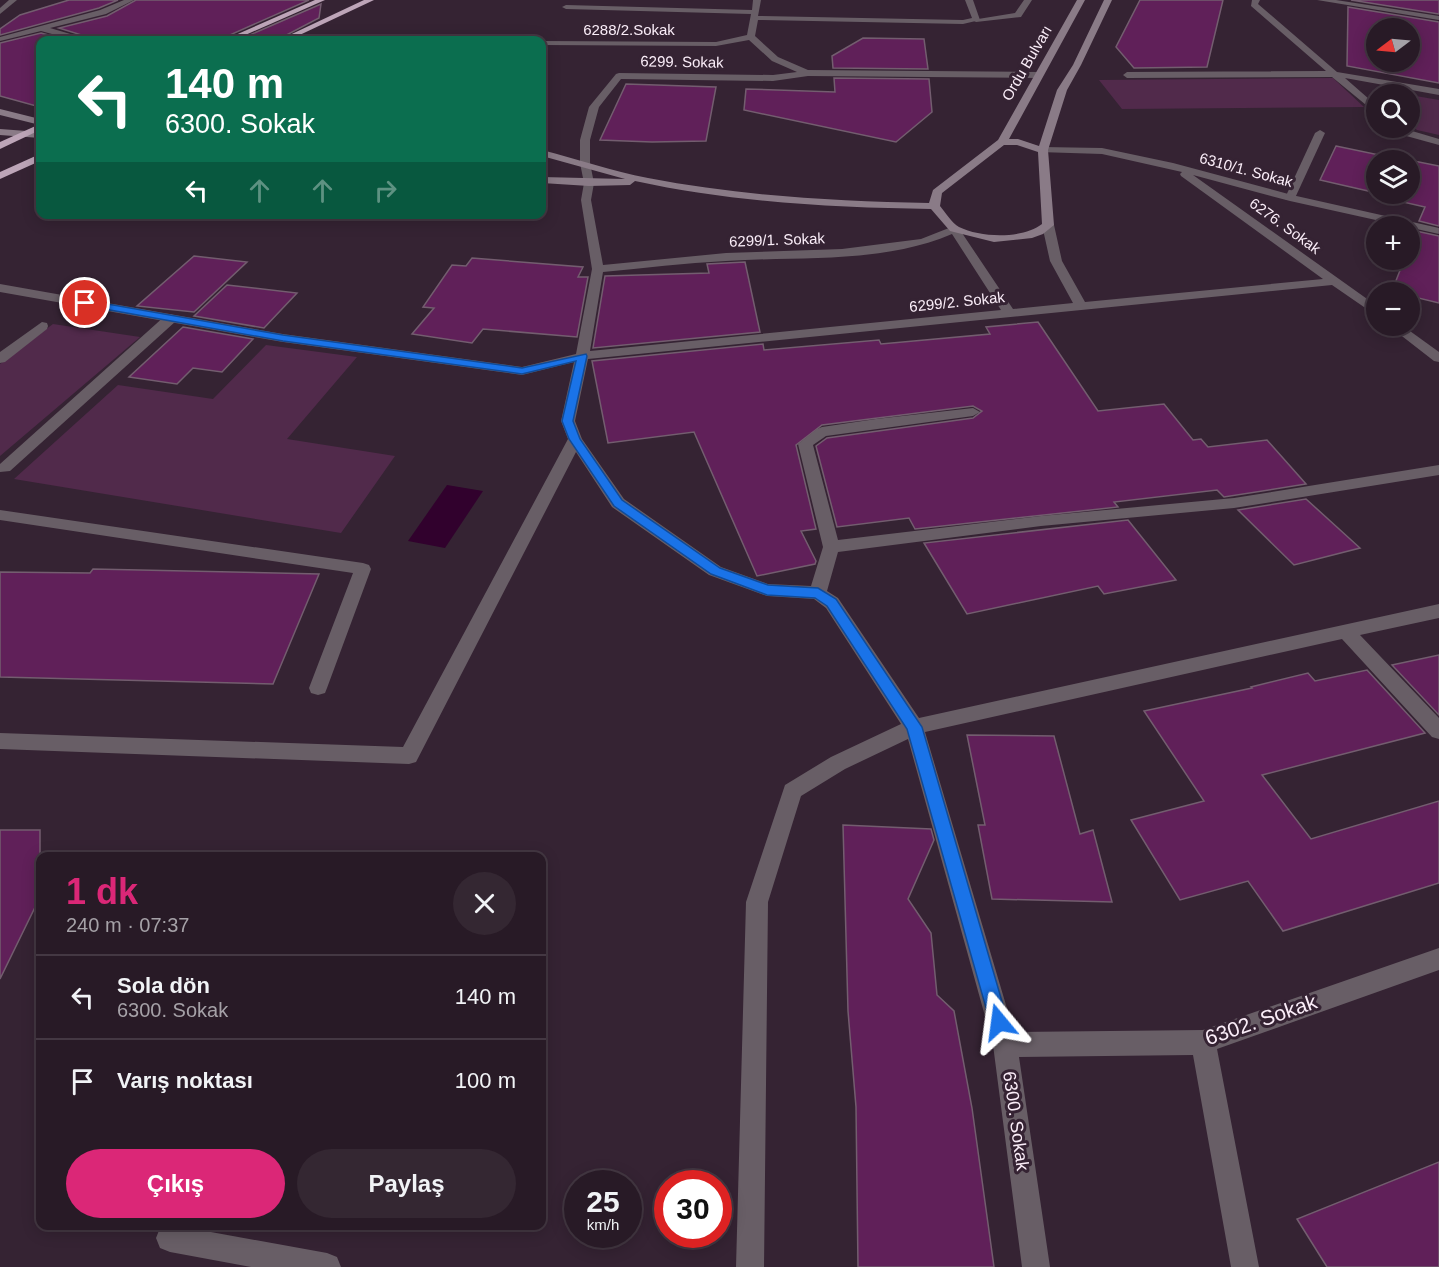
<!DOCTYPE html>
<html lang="tr">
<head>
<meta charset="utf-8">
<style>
	:root { --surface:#281a26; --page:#342732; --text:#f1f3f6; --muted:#a5a1a7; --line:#443843; --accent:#db2777 }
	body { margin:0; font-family:Helvetica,sans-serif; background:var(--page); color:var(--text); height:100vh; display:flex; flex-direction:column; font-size:22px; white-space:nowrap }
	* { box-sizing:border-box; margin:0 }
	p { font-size:20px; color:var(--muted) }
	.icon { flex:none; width:33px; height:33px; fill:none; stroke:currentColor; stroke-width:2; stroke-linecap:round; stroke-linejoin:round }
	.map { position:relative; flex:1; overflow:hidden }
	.details { position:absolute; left:36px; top:852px; width:510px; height:378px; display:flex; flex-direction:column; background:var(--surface); border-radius:12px; box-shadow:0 3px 15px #0003,0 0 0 2px var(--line) }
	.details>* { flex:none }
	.guide { position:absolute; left:36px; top:36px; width:510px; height:183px; border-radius:12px; box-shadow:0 3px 15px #0003,0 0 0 2px var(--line); background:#0b6e4f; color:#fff; overflow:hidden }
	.needle { width:39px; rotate:254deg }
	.tools { position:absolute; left:1366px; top:18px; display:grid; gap:12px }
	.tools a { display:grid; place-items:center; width:54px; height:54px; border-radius:50%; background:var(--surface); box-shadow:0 3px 15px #0003,0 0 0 2px var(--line); font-size:30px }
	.speed { position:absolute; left:564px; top:1170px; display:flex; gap:12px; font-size:30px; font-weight:700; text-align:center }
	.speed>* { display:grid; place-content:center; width:78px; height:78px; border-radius:50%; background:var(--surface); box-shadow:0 3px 15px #0003,0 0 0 2px var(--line); line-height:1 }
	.speed small { font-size:15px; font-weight:400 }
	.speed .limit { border:9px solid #d22; background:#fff; color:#111 }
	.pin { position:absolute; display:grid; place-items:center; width:51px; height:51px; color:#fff; margin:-26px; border:3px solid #fff; border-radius:50%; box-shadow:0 2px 6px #0007 }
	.me { position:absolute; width:66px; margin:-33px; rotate:344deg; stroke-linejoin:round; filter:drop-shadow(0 0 4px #0008) }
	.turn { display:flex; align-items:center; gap:21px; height:126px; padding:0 30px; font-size:27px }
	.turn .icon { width:78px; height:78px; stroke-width:2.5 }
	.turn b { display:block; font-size:42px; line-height:51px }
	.lanes { display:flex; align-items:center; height:57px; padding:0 30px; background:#0003; justify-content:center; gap:30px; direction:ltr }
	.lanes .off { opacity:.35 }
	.round { display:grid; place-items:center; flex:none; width:63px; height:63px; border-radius:32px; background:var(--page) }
	.overview { display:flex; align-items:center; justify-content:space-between; height:102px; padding:0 30px }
	h1 { font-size:36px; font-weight:600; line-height:45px; color:var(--accent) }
	.primary-button { display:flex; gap:12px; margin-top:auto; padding:12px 30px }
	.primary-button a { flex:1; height:69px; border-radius:36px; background:var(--accent); color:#fff; font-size:24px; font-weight:600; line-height:69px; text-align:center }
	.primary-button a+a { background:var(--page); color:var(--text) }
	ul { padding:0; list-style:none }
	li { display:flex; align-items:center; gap:18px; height:84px; padding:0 30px; border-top:2px solid var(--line) }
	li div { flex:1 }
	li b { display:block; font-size:22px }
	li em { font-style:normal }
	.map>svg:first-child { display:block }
</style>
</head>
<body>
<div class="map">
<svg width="1439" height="1267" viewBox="0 0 1439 1267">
	<rect width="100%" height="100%" fill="#352333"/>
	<g fill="#512a4b">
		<path d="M 1333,78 L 1364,107 L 1122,109 L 1099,80 Z"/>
		<path d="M 1410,95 L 1439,100 L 1439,135 L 1417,130 L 1410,124 Z"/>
		<path d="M 53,324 L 140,337 L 0,456 L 0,364 Z"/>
		<path d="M 266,345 L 357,357 L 287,439 L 395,456 L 341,533 L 14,479 L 118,385 L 213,399 Z"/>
	</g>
	<path fill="#31012d" d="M 447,485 L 483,491 L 445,548 L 408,541 Z"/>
	<g fill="#602059" stroke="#735d6f" stroke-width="1.5" fill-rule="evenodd">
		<path d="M 69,0 L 118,0 L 99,8 L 0,35 L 0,29 L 20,15 Z"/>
		<path d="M 136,0 L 309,0 L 223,38 L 222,40 L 87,40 L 85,36 L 59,28 L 107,16 Z"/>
		<path d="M 1140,0 L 1223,0 L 1207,67 L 1134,68 L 1116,47 Z"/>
		<path d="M 1351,0 L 1439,0 L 1439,14 Z"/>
		<path d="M 321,4 L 319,18 L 277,40 L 238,40 Z"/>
		<path d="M 1348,7 L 1439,22 L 1439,83 L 1347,66 ZM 1377,28 L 1410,28 L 1410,62 L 1377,62 Z"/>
		<path d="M 41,33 L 67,40 L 40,40 L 40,107 L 0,96 L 0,43 Z"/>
		<path d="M 863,38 L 924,39 L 928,69 L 833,68 L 832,56 Z"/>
		<path d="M 834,78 L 929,79 L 932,112 L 896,142 L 744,110 L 746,89 L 835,92 Z"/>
		<path d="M 626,84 L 716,87 L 706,141 L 652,142 L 600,140 Z"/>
		<path d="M 1336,146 L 1403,160 L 1404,159 L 1439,166 L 1439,226 L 1419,221 L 1425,207 L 1377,196 L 1378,194 L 1410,194 L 1410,160 L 1377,160 L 1377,193 L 1320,180 Z"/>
		<path d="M 1416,231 L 1439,236 L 1439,303 L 1410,296 L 1410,292 L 1392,291 L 1404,260 L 1410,260 L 1410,245 Z"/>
		<path d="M 194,256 L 247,262 L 194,312 L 137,306 Z"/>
		<path d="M 472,258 L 583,267 L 578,277 L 588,277 L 577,337 L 483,329 L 472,343 L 412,334 L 434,308 L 423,307 L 452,265 L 466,266 Z"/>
		<path d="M 745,262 L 760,332 L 593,348 L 605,276 L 709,273 L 707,264 Z"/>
		<path d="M 227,285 L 297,293 L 264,328 L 194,316 Z"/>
		<path d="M 1038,322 L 1098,411 L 1164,404 L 1193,440 L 1201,439 L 1208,447 L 1267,440 L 1306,484 L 1224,497 L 1217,490 L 1114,502 L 1118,507 L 915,529 L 909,518 L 837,527 L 816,446 L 827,438 L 973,418 L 982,411 L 973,406 L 822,425 L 796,445 L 816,529 L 801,531 L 816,561 L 815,564 L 757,576 L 694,432 L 608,443 L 592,361 L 763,344 L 764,350 L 879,340 L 881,344 L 990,334 L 986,327 Z"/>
		<path d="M 183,327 L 253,339 L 222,372 L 193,368 L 177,384 L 129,377 Z"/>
		<path d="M 1306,499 L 1360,548 L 1294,565 L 1238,510 Z"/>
		<path d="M 1128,520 L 1176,580 L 1104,594 L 1098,586 L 967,614 L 924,543 Z"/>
		<path d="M 93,569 L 319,574 L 273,684 L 0,677 L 0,572 L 90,573 Z"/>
		<path d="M 1439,655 L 1439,715 L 1392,665 Z"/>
		<path d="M 1367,670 L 1425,733 L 1262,775 L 1311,839 L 1439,801 L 1439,883 L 1283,931 L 1248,881 L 1180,900 L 1131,820 L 1204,801 L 1144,711 L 1252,688 L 1251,687 L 1308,673 L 1315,681 Z"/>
		<path d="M 967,735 L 1054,736 L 1080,834 L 1093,830 L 1112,902 L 992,899 L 978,825 L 985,825 Z"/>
		<path d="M 843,825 L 931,829 L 934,840 L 908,899 L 931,933 L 937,995 L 954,1011 L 972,1108 L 994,1267 L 858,1267 L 856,1107 L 848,1011 Z"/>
		<path d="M 0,830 L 40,830 L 40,897 L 0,979 Z"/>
		<path d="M 1439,1162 L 1439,1267 L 1327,1267 L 1297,1219 Z"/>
	</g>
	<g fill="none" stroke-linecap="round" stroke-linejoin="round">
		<g fill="#685e66" fill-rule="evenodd">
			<path d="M 1024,0 L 1032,0 L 1021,17 L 976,22 L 972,20 L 1015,13 Z"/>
			<path d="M 1320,130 L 1325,133 L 1295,198 L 1294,200 L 1286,200 L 1285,198 L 1315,133 Z"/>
			<path d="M 171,314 L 177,318 L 176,321 L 10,471 L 0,472 L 0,464 L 166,315 Z"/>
			<path d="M 42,322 L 47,323 L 48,326 L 47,329 L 5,362 L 0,363 L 0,352 Z"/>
			<path d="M 0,510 L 363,563 L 369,565 L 371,569 L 327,688 L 325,693 L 318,695 L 311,693 L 309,688 L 353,573 L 0,520 Z"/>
		</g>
		<g fill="#685e66" fill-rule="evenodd">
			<path d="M 9,0 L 17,0 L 0,14 L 0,8 Z"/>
			<path d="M 124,0 L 134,0 L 106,14 L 50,28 L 84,38 L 85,40 L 74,40 L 41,31 L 0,41 L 0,37 L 100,10 Z"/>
			<path d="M 753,0 L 761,0 L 758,16 L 963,20 L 972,18 L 965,0 L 973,0 L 980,20 L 963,24 L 758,20 L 755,36 L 778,57 L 808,70 L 1038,72 L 1042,75 L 1038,78 L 808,76 L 773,81 L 621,79 L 599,107 L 590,140 L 590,163 L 594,183 L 591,200 L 603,265 L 726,253 L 842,249 L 921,239 L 954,226 L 958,227 L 1013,309 L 1073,303 L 1050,261 L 1042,225 L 1048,222 L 1054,225 L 1062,261 L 1085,302 L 1323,279 L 1181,176 L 1180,174 L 1182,172 L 1102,154 L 1039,152 L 1039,148 L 1043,147 L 1102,148 L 1173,163 L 1292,195 L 1439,228 L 1439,234 L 1290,201 L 1193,175 L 1377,306 L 1377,316 L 1332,285 L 588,359 L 575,421 L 582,439 L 624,499 L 721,567 L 768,584 L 811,586 L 823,547 L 798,444 L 817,429 L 822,427 L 876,419 L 973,408 L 980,412 L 973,416 L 826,436 L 813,445 L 838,540 L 1041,516 L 1234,498 L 1439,465 L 1439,475 L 1234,508 L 1041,526 L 838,552 L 827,591 L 838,598 L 919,718 L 1439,604 L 1439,618 L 1360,635 L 1439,718 L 1439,739 L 1432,737 L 1342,639 L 925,732 L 1014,1032 L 1203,1030 L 1439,948 L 1439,970 L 1217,1049 L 1259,1267 L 1231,1267 L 1193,1055 L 1019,1057 L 1050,1267 L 1022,1267 L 993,1045 L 908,739 L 845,769 L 801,796 L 768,902 L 764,1267 L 736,1267 L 746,902 L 785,785 L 831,757 L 901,724 L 826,608 L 814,599 L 767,596 L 709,575 L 612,507 L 576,452 L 416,762 L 409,764 L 0,749 L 0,733 L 403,747 L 568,439 L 561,421 L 574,362 L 522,375 L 283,342 L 0,292 L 0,284 L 283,334 L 522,367 L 576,354 L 592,269 L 581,200 L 584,183 L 580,163 L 580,140 L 589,107 L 616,74 L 619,73 L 773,75 L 797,72 L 772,61 L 749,40 L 716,46 L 542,45 L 542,41 L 716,42 L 747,35 L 751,14 L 566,9 L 562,7 L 566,5 L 752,10 ZM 952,234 L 1001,310 L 590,351 L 603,272 C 644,268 685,263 726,261 C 801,256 882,264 952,234 Z"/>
			<path d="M 1252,0 L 1260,0 L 1258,4 L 1337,72 L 1439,89 L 1439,95 L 1345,78 L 1377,106 L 1377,114 L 1332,77 L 1127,78 L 1123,75 L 1127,72 L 1326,71 L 1251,6 Z"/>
			<path d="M 1317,0 L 1336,0 L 1439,16 L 1439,20 Z"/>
			<path d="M 1391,128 L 1402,128 L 1439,139 L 1439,145 L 1399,134 Z"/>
			<path d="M 1389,326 L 1403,326 L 1439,352 L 1439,362 L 1434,361 Z"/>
			<path d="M 166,1226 L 178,1226 L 327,1253 L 337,1257 L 341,1267 L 251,1267 L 170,1252 L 160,1248 L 156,1238 L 160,1228 Z"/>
		</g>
		<g fill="#8a7b87" fill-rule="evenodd">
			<path d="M 1077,0 L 1085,0 L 1009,139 L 1018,139 L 1039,146 L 1057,90 L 1073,65 L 1104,0 L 1112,0 L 1081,65 L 1067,90 L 1048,150 L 1054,225 L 1043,234 L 1032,238 L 994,242 L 950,231 L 931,209 C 832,208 732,202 635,181 L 630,185 L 589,186 L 542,183 L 542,177 L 625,179 L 542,156 L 542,150 C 577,159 612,171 648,178 C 741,196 835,201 929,203 L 933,190 L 998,140 ZM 1004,145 L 1017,145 L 1038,152 L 1042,224 C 1023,239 981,238 959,227 C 952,223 945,212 940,206 L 942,193 Z"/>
			<path d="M 0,109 L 40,119 L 40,125 L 0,115 Z"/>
			<path d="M 0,129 L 40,132 L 40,138 L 0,135 Z"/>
		</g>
		<g fill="#bda5b8" fill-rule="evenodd">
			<path d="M 315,0 L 325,0 L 234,40 L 224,40 Z"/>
			<path d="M 364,0 L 374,0 L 289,40 L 279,40 Z"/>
			<path d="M 40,124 L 40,130 L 0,149 L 0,142 Z"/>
			<path d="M 40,154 L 40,161 L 0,179 L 0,172 Z"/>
		</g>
	</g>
	<path fill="#1a73e8" stroke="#114b97" stroke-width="1.5" d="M 85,300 L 283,335 L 522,368 L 586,354 L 587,356 L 573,421 L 580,439 L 622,500 L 720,568 L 768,585 L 818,588 L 836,599 L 922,727 L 1008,1022 L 1005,1029 L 999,1031 L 992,1029 L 990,1022 L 907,729 L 827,606 L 815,598 L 767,595 L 711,574 L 614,506 L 569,439 L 562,421 L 576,361 L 522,374 L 283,341 L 82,305 L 82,301 Z"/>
	<g text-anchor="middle" stroke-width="6" stroke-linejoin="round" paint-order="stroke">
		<g font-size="15" fill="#faedf8" stroke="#352333">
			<text x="629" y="35">6288/2.Sokak</text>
			<text transform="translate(682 62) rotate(1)" y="5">6299. Sokak</text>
			<text transform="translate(1027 63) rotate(-60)" y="5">Ordu Bulvarı</text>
			<text transform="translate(1246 170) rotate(15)" y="5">6310/1. Sokak</text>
			<text transform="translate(1285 226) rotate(36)" y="5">6276. Sokak</text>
			<text transform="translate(777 240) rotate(-2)" y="5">6299/1. Sokak</text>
			<text transform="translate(957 302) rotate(-6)" y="5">6299/2. Sokak</text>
		</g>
		<g font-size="18" fill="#faedf8" stroke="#352333">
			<text transform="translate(1016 1121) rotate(82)" y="6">6300. Sokak</text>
		</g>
		<g font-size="21" fill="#faedf8" stroke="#352333">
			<text transform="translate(1261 1020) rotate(-19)" y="7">6302. Sokak</text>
		</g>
	</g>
</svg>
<div class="tools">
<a><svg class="needle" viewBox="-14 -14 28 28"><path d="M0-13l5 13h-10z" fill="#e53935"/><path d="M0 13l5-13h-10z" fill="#a5a1a7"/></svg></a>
<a><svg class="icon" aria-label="search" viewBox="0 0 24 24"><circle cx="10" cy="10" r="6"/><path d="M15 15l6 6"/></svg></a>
<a><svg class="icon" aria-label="layers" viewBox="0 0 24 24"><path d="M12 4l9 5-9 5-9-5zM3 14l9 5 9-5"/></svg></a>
<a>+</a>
<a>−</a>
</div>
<div class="speed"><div>25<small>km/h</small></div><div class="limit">30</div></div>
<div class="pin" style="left:85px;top:303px;background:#d93025"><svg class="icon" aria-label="arrive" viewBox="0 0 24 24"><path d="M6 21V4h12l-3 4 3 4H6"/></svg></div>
<svg class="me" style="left:999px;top:1022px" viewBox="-20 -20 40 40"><path d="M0-17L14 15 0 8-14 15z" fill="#1a73e8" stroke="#fff" stroke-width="4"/></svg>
<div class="guide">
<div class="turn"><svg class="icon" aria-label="left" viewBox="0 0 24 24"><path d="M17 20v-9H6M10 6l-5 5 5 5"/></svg><div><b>140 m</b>6300. Sokak</div></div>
<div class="lanes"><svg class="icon" aria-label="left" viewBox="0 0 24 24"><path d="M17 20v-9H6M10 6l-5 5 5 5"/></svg><svg class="icon off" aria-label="ahead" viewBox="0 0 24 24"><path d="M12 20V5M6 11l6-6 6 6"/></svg><svg class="icon off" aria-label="ahead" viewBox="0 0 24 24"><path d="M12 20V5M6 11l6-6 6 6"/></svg><svg class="icon off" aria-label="right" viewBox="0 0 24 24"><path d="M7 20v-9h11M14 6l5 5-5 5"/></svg></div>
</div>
<section class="details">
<div class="overview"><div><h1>1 dk</h1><p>240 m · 07:37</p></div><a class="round"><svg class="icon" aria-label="close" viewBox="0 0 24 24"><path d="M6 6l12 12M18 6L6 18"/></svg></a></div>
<ul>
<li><svg class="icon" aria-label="left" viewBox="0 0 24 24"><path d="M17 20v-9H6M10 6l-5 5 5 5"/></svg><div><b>Sola dön</b><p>6300. Sokak</p></div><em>140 m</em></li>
<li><svg class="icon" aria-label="arrive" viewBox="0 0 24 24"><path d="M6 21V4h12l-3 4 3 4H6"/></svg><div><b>Varış noktası</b></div><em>100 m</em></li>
</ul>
<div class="primary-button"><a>Çıkış</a><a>Paylaş</a></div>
</section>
</div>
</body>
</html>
